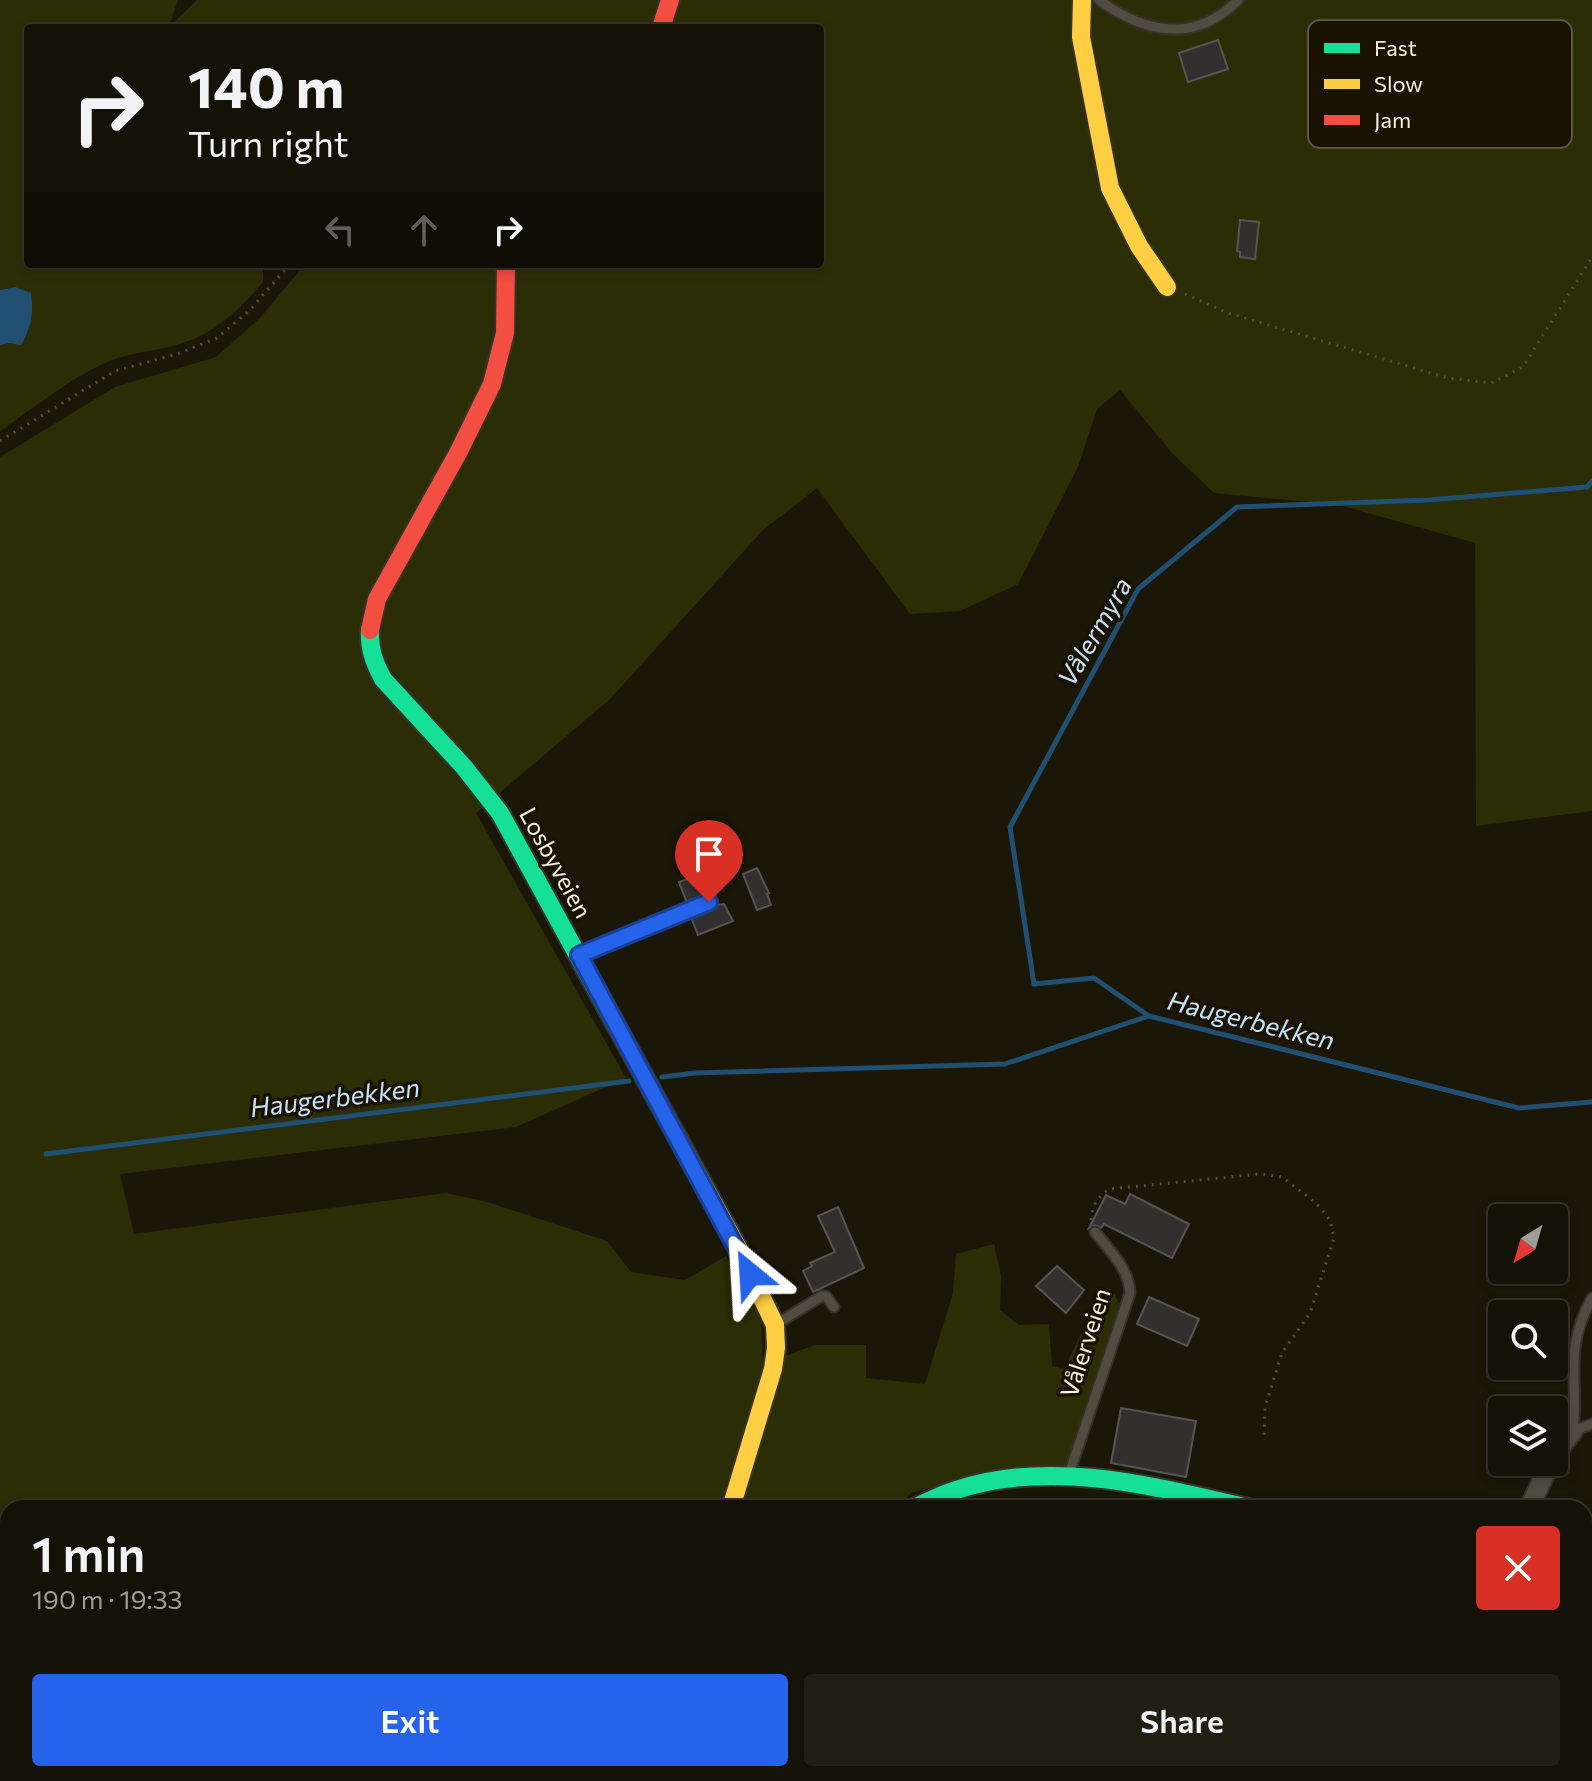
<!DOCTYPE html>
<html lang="en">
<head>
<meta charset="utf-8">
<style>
	:root { --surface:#141106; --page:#211f14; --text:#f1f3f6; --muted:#9d9d9b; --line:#333128; --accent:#2563eb }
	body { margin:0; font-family:Commissioner,sans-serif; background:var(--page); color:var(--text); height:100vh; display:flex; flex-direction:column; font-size:30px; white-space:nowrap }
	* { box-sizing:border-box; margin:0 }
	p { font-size:26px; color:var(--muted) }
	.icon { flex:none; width:44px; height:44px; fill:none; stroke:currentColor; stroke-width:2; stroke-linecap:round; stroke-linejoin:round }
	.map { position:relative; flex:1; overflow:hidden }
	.side { position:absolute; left:0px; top:1500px; width:1592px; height:282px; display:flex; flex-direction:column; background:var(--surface); border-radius:24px 24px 0 0; box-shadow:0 4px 12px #0003,0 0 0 2px var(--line) }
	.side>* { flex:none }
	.hud { position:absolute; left:24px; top:24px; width:800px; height:244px; border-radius:8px; box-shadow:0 4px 12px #0003,0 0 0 2px var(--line); background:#141106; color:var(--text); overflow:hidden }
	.needle { width:52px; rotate:217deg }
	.buttons { position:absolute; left:1488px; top:1204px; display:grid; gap:16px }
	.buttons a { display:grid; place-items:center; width:80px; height:80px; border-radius:8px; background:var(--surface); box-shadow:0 4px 12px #0003,0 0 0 2px var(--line); font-size:40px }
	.pin { position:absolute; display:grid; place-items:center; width:68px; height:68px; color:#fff; margin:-82px -34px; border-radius:50% 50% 50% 0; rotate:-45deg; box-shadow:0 0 8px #0007 }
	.pin .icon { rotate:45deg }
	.me { position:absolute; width:88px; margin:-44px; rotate:333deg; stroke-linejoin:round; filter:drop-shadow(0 0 6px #0008) }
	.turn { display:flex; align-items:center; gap:28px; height:168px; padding:0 32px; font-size:36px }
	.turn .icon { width:104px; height:104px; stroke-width:2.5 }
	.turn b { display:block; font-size:56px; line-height:68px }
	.lanes { display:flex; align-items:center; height:76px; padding:0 32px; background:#0003; justify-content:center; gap:40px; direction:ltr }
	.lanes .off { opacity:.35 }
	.round { display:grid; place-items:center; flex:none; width:84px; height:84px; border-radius:8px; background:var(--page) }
	.summary { display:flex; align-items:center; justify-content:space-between; height:136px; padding:0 32px }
	h1 { font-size:48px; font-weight:600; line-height:60px }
	.action { display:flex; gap:16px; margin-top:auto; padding:16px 32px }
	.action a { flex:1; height:92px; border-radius:8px; background:var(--accent); color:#fff; font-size:32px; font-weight:600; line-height:92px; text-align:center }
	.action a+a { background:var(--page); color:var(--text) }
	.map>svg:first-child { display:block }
</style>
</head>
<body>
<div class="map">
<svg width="1592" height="1781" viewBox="0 0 1592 1781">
	<rect width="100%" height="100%" fill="#1b1708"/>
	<path fill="#2b2e05" d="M 0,0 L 178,0 L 168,28 L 197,0 L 1592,0 L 1592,811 L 1476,826 L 1475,543 L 1340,505 L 1214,493 L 1172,453 L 1120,390 L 1097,409 L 1078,467 L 1018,584 L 960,611 L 910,614 L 817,488 L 763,530 L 610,699 L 476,813 L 626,1078 L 516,1127 L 120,1174 L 134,1234 L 446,1193 L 487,1202 L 607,1241 L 631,1272 L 685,1280 L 726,1256 L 761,1319 L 763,1360 L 788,1355 L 815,1345 L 866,1345 L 866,1378 L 925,1384 L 953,1293 L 956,1254 L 994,1244 L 1001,1276 L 1000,1310 L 1019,1325 L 1049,1324 L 1052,1366 L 1064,1369 L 1100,1295 L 1112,1290 L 1124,1312 L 1067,1468 L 989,1473 L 911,1493 L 896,1508 L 8,1508 L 8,1774 L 393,1774 L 387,1781 L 0,1781 L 0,457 L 115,387 L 216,357 L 260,318 L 305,264 L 820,264 L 820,28 L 28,28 L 28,264 L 269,264 L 263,269 L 263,282 C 238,311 214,335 176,345 C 156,351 134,352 115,359 C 74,374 36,407 0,431 L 0,345 L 10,343 L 15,287 L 0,290 Z"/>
	<path fill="#204f72" d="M 15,287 L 31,293 C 34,314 31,327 21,345 L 10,343 L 0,345 L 0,290 Z"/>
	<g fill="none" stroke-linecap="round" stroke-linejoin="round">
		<g stroke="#204f72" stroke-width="5">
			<path d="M 1149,1016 L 1094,978 L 1034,984 L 1010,827 L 1138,589 L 1237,507 L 1428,500 L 1587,487 L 1592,481"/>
			<path d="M 662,1077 L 695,1073 L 1005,1064 L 1149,1016 L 1519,1108 L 1592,1102"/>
			<path d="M 46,1154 L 629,1081"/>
		</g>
	</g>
	<g fill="#32302e" stroke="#565554" stroke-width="2">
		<path d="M 1218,40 L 1228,69 L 1188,82 L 1179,53 Z"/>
		<path d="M 1240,220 L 1259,222 L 1255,259 L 1240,257 L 1240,252 L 1237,251 Z"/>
		<path d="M 757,868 L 769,893 L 767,894 L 771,905 L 757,910 L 743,874 Z"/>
		<path d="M 704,873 L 712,895 L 706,895 L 687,903 L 679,882 Z"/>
		<path d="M 724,904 L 733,921 L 698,935 L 691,917 L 716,905 Z"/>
		<path d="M 1130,1194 L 1189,1224 L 1172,1258 L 1104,1224 L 1101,1228 L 1095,1225 L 1089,1228 L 1106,1195 L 1125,1204 Z"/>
		<path d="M 838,1207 L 864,1268 L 813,1292 L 803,1271 L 812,1266 L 810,1263 L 835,1252 L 818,1216 Z"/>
		<path d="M 1057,1266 L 1084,1290 L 1066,1313 L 1036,1286 Z"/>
		<path d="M 1149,1297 L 1199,1319 L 1187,1346 L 1137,1324 Z"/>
		<path d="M 1121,1408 L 1196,1421 L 1186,1477 L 1111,1463 Z"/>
	</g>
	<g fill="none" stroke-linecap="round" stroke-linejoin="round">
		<defs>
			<g id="lane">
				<path d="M 1099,0 C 1144,33 1195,44 1238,0"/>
				<path d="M 579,955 L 709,902"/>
				<path d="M 1592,1298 C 1563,1350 1579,1378 1573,1431 L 1592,1424"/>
				<path d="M 778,1323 L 822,1296 L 826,1296 L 834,1307"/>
				<path d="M 1069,1474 L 1130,1293 C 1129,1268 1109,1250 1095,1232"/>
			</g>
			<g id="street">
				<path d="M 1554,1456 L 1573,1431"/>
				<path d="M 1529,1508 L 1551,1462"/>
				<path d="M 1584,1765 L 1592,1780"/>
				<path d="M 708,1774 L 714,1781"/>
			</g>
			<g id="fast">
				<path d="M 370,630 C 369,649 374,662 383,679 L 464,767 L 500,813 L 612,1018"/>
				<path d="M 914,1508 C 927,1502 940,1495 953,1491 C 1048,1458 1154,1486 1248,1508"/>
				<path d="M 426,1781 L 441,1774"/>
			</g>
			<g id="slow">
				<path d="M 1082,0 L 1081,37 L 1110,188 L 1139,246 L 1167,287"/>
				<path d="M 612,1018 L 738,1248 L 775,1325 L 776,1348 L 773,1369 L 731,1508"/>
			</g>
			<g id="jam">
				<path d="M 661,28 L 670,0"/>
				<path d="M 370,630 L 377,599 L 458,453 L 492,384 L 505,333 L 506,264"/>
			</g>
		</defs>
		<use href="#lane" stroke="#363229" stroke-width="13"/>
		<use href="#street" stroke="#363229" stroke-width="22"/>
		<use href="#fast" stroke="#363229" stroke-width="22"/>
		<use href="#slow" stroke="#363229" stroke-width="22"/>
		<use href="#jam" stroke="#363229" stroke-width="22"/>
		<g stroke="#524f43" stroke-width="3" stroke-dasharray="2 6" stroke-linecap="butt">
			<path d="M 1185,294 L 1228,313 L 1448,378 L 1491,383 L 1523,367 L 1592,257"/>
			<path d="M 0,441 L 115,371 L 177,354 L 217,338 L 249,311 L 290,264"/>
			<path d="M 1091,1220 C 1091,1207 1099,1195 1110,1189 L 1260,1174 L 1282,1177 L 1315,1202 L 1330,1220 L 1334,1238 L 1310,1313 L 1282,1353 L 1265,1407 L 1264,1440"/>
			<path d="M 856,1781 L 862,1774"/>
		</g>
		<use href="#lane" stroke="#504c41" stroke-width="9"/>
		<use href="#street" stroke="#504c41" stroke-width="18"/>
		<use href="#fast" stroke="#16e098" stroke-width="18"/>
		<use href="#slow" stroke="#ffcf43" stroke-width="18"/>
		<use href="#jam" stroke="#f24e42" stroke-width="18"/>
	</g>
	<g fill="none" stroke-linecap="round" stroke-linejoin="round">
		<defs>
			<path id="route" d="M 709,902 L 579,955 L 750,1274"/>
		</defs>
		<use href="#route" stroke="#184099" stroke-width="20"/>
		<use href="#route" stroke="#2563eb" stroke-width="14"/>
	</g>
	<g text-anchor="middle" stroke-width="7" stroke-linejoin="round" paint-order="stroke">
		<g font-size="24" fill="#f7f2e1" stroke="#1a1200">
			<text transform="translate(555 863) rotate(61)" y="8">Losbyveien</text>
			<text transform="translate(1086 1343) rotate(-72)" y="8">Vålerveien</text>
		</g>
		<g font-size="26" font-style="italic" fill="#c6e3fc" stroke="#1a1200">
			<text transform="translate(1095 632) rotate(-60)" y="9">Vålermyra</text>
			<text transform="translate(1251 1021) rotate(14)" y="9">Haugerbekken</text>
			<text transform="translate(335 1098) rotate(-7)" y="9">Haugerbekken</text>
		</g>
	</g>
	<rect x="1308" y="20" width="264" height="128" rx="12" fill="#1a1200" stroke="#5c5544" stroke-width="2"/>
	<rect x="1324" y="43" width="36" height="10" fill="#16e098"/>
	<rect x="1324" y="79" width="36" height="10" fill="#ffcf43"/>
	<rect x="1324" y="115" width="36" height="10" fill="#f24e42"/>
	<g font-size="22" fill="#f7f2e1">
		<text x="1374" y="56">Fast</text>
		<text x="1374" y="92">Slow</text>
		<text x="1374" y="128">Jam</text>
	</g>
</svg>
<div class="buttons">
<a><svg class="needle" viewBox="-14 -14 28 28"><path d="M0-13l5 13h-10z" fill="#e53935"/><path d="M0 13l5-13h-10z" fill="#9d9d9b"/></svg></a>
<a><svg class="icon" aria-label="search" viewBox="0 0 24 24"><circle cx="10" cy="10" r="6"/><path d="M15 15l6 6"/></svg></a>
<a><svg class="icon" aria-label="layers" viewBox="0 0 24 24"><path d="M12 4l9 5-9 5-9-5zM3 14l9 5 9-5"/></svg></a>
</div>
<div class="pin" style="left:709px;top:902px;background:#d93025"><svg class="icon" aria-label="arrive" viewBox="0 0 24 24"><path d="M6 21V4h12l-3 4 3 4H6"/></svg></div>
<svg class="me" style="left:750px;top:1274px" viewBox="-20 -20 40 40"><path d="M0-17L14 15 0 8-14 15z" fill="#2563eb" stroke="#fff" stroke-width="4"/></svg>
<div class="hud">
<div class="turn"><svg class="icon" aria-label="right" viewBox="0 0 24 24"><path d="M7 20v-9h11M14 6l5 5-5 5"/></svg><div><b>140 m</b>Turn right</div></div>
<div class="lanes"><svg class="icon off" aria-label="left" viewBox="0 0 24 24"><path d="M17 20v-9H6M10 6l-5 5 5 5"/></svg><svg class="icon off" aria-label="ahead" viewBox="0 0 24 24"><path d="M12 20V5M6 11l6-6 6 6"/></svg><svg class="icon" aria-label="right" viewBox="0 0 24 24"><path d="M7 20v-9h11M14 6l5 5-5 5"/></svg></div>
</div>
<section class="side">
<div class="summary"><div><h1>1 min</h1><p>190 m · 19:33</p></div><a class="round" style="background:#d93025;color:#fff"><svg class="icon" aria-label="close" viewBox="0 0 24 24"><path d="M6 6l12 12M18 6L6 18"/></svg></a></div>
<div class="action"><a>Exit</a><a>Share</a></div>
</section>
</div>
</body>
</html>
